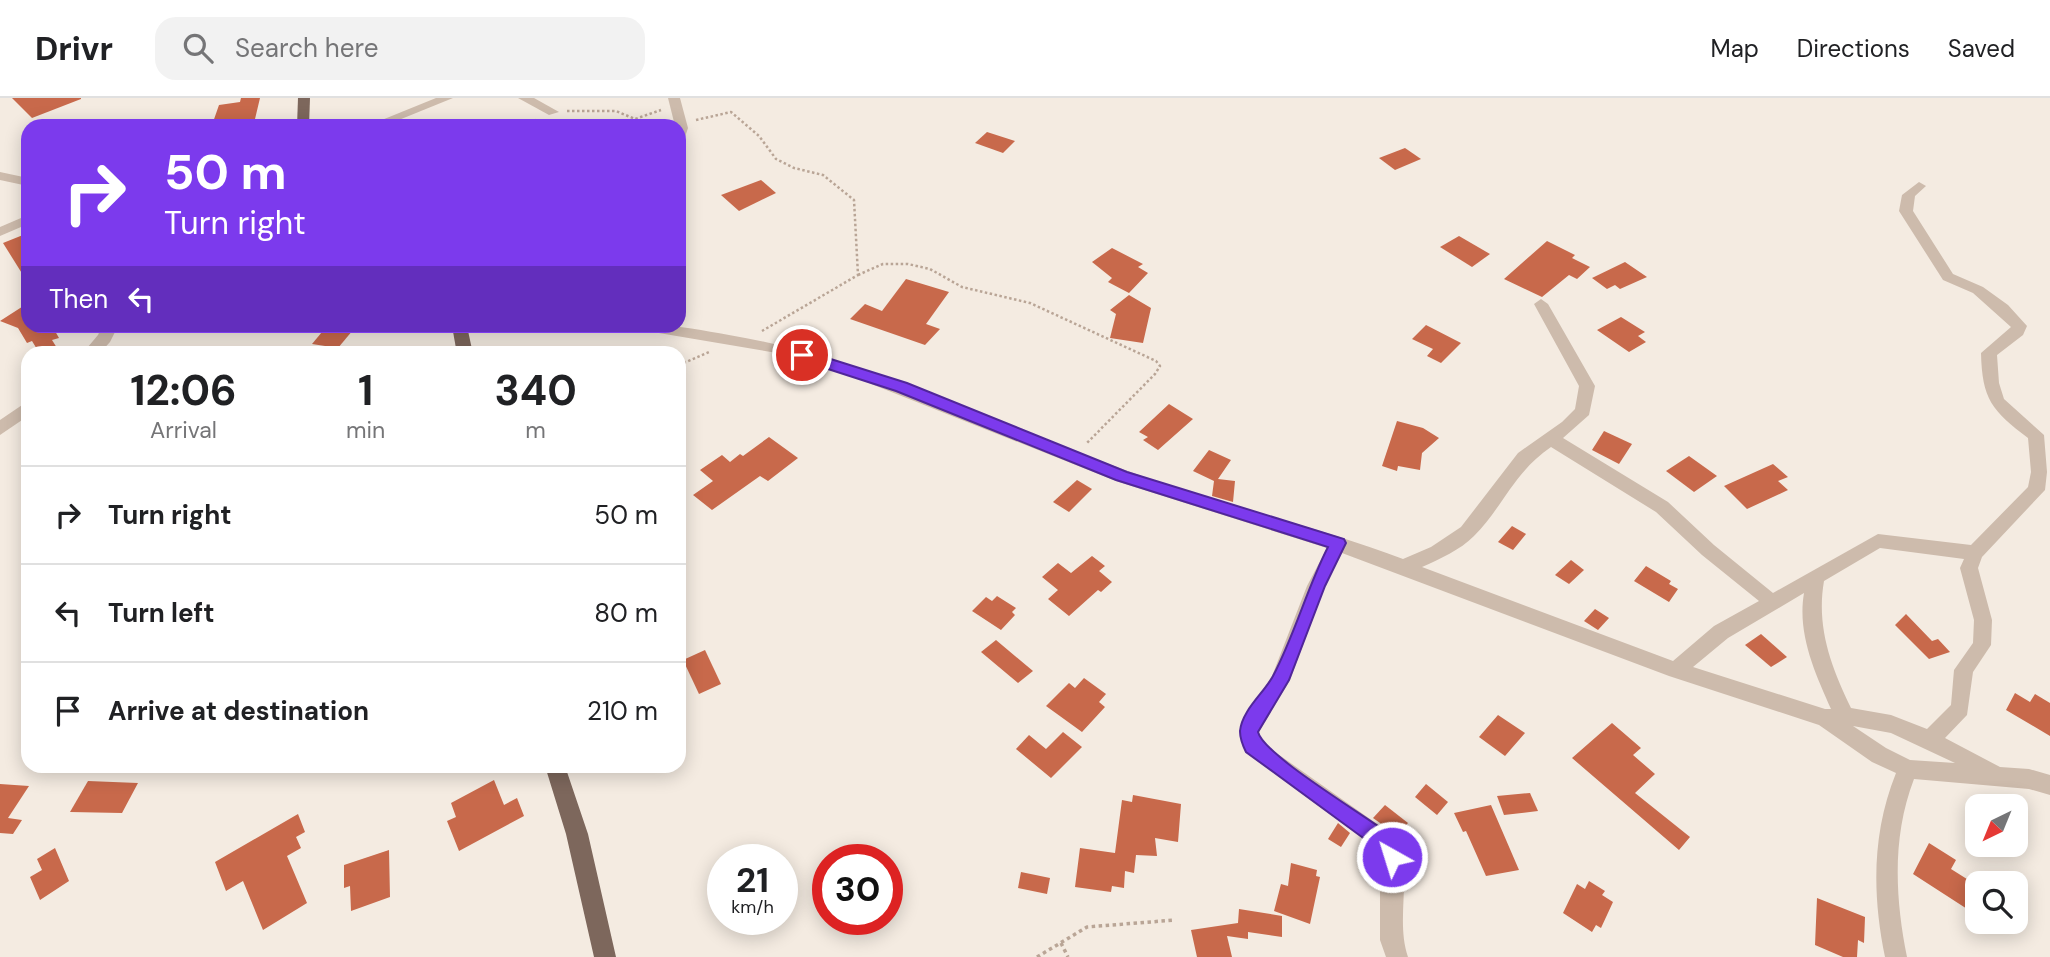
<!DOCTYPE html>
<html lang="en">
<head>
<meta charset="utf-8">
<style>
	:root { --surface:#fff; --page:#f2f2f2; --text:#202124; --muted:#757577; --line:#e0e0e0 }
	body { margin:0; font-family:"DM Sans",sans-serif; background:var(--page); color:var(--text); height:100vh; display:flex; flex-direction:column; font-size:26px; white-space:nowrap }
	* { box-sizing:border-box; margin:0 }
	p { font-size:23px; color:var(--muted) }
	.icon { flex:none; width:38px; height:38px; fill:none; stroke:currentColor; stroke-width:2; stroke-linecap:round; stroke-linejoin:round }
	.map { position:relative; flex:1; overflow:hidden }
	.drawer { position:absolute; left:21px; top:248px; width:665px; height:427px; display:flex; flex-direction:column; background:var(--surface); border-radius:21px; box-shadow:0 4px 18px #0003 }
	.drawer>* { flex:none }
	.hud { position:absolute; left:21px; top:21px; width:665px; height:214px; border-radius:21px; box-shadow:0 4px 18px #0003; background:#7c3aed; color:#fff; overflow:hidden }
	.needle { width:46px; rotate:223deg }
	.buttons { position:absolute; left:1965px; top:696px; display:grid; gap:14px }
	.buttons a { display:grid; place-items:center; width:63px; height:63px; border-radius:14px; background:var(--surface); box-shadow:0 4px 18px #0003; font-size:35px }
	.speed { position:absolute; left:707px; top:746px; display:flex; gap:14px; font-size:35px; font-weight:700; text-align:center }
	.speed>* { display:grid; place-content:center; width:91px; height:91px; border-radius:50%; background:var(--surface); box-shadow:0 4px 18px #0003; line-height:1 }
	.speed small { font-size:18px; font-weight:400 }
	.speed .limit { border:10px solid #d22; background:#fff; color:#111 }
	.pin { position:absolute; display:grid; place-items:center; width:60px; height:60px; color:#fff; margin:-30px; border:4px solid #fff; border-radius:50%; box-shadow:0 2px 7px #0007 }
	.me { position:absolute; width:77px; margin:-38px; rotate:321deg; stroke-linejoin:round; filter:drop-shadow(0 0 5px #0008) }
	.turn { display:flex; align-items:center; gap:24px; height:147px; padding:0 28px; font-size:32px }
	.turn .icon { width:91px; height:91px; stroke-width:2.5 }
	.turn b { display:block; font-size:49px; line-height:60px }
	.then { display:flex; align-items:center; height:66px; padding:0 28px; background:#0003; gap:14px; font-size:26px }
	.eta { display:flex; justify-content:space-evenly; align-items:center; height:119px; text-align:center }
	.eta b { font-size:42px; font-weight:700; line-height:49px }
	ul { padding:0; list-style:none }
	li { display:flex; align-items:center; gap:21px; height:98px; padding:0 28px; border-top:2px solid var(--line) }
	li div { flex:1 }
	li b { display:block; font-size:26px }
	li em { font-style:normal }
	header { display:flex; align-items:center; gap:42px; box-sizing:border-box; height:98px; padding:0 35px; background:var(--surface); border-bottom:2px solid var(--line) }
	header strong { font-size:33px }
	nav { display:flex; gap:38px; margin-inline-start:auto; font-size:24px }
	.search { width:490px; height:63px; background:var(--page); display:flex; align-items:center; gap:18px; box-sizing:border-box; padding:0 24px; border-radius:21px; color:var(--muted); font-size:26px }
	.map>svg:first-child { display:block }
</style>
</head>
<body>
<header>
<strong>Drivr</strong>
<div class="search"><svg class="icon" aria-label="search" viewBox="0 0 24 24"><circle cx="10" cy="10" r="6"/><path d="M15 15l6 6"/></svg>Search here</div>
<nav><a>Map</a><a>Directions</a><a>Saved</a></nav>
</header>
<div class="map">
<svg width="2050" height="859" viewBox="0 0 2050 859">
	<rect width="100%" height="100%" fill="#f4ebe1"/>
	<g fill="#c8694b">
		<path d="M 12,0 L 81,0 L 81,1 L 32,20 Z"/>
		<path d="M 241,0 L 260,0 L 255,21 L 212,27 L 219,7 L 240,4 Z"/>
		<path d="M 987,34 L 1015,43 L 1003,55 L 975,45 Z"/>
		<path d="M 1405,50 L 1421,61 L 1395,72 L 1379,60 Z"/>
		<path d="M 761,82 L 776,95 L 739,113 L 721,97 Z"/>
		<path d="M 28,135 L 28,185 L 3,145 Z"/>
		<path d="M 1459,138 L 1490,156 L 1472,169 L 1440,149 Z"/>
		<path d="M 1547,143 L 1575,157 L 1572,160 L 1590,169 L 1577,181 L 1569,177 L 1542,199 L 1504,181 Z"/>
		<path d="M 1112,150 L 1143,166 L 1138,169 L 1148,175 L 1129,195 L 1108,184 L 1112,180 L 1092,164 Z"/>
		<path d="M 1625,164 L 1647,179 L 1620,191 L 1615,187 L 1607,191 L 1592,180 Z"/>
		<path d="M 906,181 L 949,194 L 926,226 L 940,231 L 925,247 L 850,221 L 865,206 L 882,213 Z"/>
		<path d="M 1129,197 L 1151,210 L 1143,245 L 1110,240 L 1116,216 L 1110,212 Z"/>
		<path d="M 28,205 L 28,228 L 67,228 L 55,233 L 59,240 L 52,242 L 57,250 L 40,256 L 32,243 L 27,245 L 18,230 L 0,223 Z"/>
		<path d="M 1621,219 L 1645,234 L 1638,238 L 1646,244 L 1629,254 L 1597,232 Z"/>
		<path d="M 1426,227 L 1461,245 L 1441,265 L 1427,258 L 1433,251 L 1412,241 Z"/>
		<path d="M 327,228 L 353,232 L 338,250 L 312,246 Z"/>
		<path d="M 1169,306 L 1193,321 L 1158,352 L 1143,342 L 1148,339 L 1139,334 Z"/>
		<path d="M 1397,323 L 1423,330 L 1439,340 L 1422,355 L 1420,372 L 1398,368 L 1397,373 L 1382,368 Z"/>
		<path d="M 1604,333 L 1632,346 L 1619,366 L 1592,352 Z"/>
		<path d="M 769,339 L 798,360 L 768,383 L 760,378 L 712,412 L 693,397 L 713,383 L 700,372 L 722,357 L 730,364 L 740,356 L 743,358 Z"/>
		<path d="M 1209,352 L 1231,362 L 1218,381 L 1235,383 L 1233,404 L 1212,398 L 1214,383 L 1193,373 Z"/>
		<path d="M 1689,358 L 1717,378 L 1694,394 L 1666,373 Z"/>
		<path d="M 1773,366 L 1788,379 L 1778,383 L 1788,392 L 1747,411 L 1724,388 Z"/>
		<path d="M 1077,382 L 1092,391 L 1069,414 L 1053,404 Z"/>
		<path d="M 1512,428 L 1526,436 L 1513,452 L 1498,444 Z"/>
		<path d="M 1092,458 L 1105,468 L 1099,473 L 1112,484 L 1101,494 L 1098,492 L 1069,518 L 1048,501 L 1058,492 L 1042,479 L 1058,465 L 1071,475 Z"/>
		<path d="M 1571,462 L 1584,472 L 1569,486 L 1555,477 Z"/>
		<path d="M 1646,468 L 1671,483 L 1669,486 L 1678,491 L 1669,504 L 1634,483 Z"/>
		<path d="M 997,498 L 1016,510 L 1012,514 L 1015,517 L 1001,532 L 972,513 L 986,499 L 992,503 Z"/>
		<path d="M 1595,511 L 1609,520 L 1598,532 L 1584,523 Z"/>
		<path d="M 1906,516 L 1932,543 L 1938,541 L 1950,554 L 1929,561 L 1895,527 Z"/>
		<path d="M 1761,536 L 1787,559 L 1771,569 L 1745,547 Z"/>
		<path d="M 996,542 L 1033,573 L 1018,585 L 981,554 Z"/>
		<path d="M 705,552 L 721,586 L 699,596 L 683,562 Z"/>
		<path d="M 1084,580 L 1106,596 L 1099,604 L 1105,609 L 1082,634 L 1046,608 L 1069,585 L 1075,590 Z"/>
		<path d="M 2015,595 L 2030,604 L 2035,596 L 2050,605 L 2050,638 L 2006,612 Z"/>
		<path d="M 1498,617 L 1525,635 L 1505,658 L 1479,639 Z"/>
		<path d="M 1612,625 L 1641,650 L 1633,657 L 1655,676 L 1635,695 L 1690,739 L 1679,752 L 1572,660 Z"/>
		<path d="M 1063,634 L 1082,649 L 1051,680 L 1016,651 L 1029,637 L 1046,651 Z"/>
		<path d="M 494,682 L 504,707 L 517,700 L 524,718 L 459,753 L 447,723 L 456,719 L 451,705 Z"/>
		<path d="M 88,683 L 138,685 L 122,715 L 70,714 Z"/>
		<path d="M 0,686 L 29,688 L 8,720 L 22,722 L 13,736 L 0,735 Z"/>
		<path d="M 1426,686 L 1448,704 L 1437,717 L 1415,699 Z"/>
		<path d="M 1530,695 L 1538,713 L 1504,717 L 1497,698 Z"/>
		<path d="M 1133,697 L 1181,706 L 1178,744 L 1155,740 L 1157,758 L 1136,757 L 1134,775 L 1125,773 L 1124,790 L 1112,788 L 1111,794 L 1075,789 L 1080,750 L 1115,755 L 1122,702 L 1132,704 Z"/>
		<path d="M 1385,707 L 1408,725 L 1397,737 L 1373,720 Z"/>
		<path d="M 1491,707 L 1519,772 L 1486,778 L 1466,733 L 1463,734 L 1454,715 Z"/>
		<path d="M 298,716 L 305,734 L 296,739 L 301,750 L 287,758 L 307,805 L 263,832 L 243,783 L 226,793 L 215,764 Z"/>
		<path d="M 1338,725 L 1350,735 L 1341,749 L 1328,741 Z"/>
		<path d="M 1929,745 L 1956,762 L 1951,771 L 1978,788 L 1978,818 L 1913,776 Z"/>
		<path d="M 55,750 L 69,783 L 40,802 L 30,779 L 42,772 L 37,761 Z"/>
		<path d="M 389,752 L 390,799 L 351,813 L 350,788 L 344,790 L 344,767 Z"/>
		<path d="M 1291,765 L 1317,772 L 1316,778 L 1320,779 L 1310,826 L 1274,813 L 1281,786 L 1288,788 Z"/>
		<path d="M 1021,774 L 1050,780 L 1047,796 L 1018,790 Z"/>
		<path d="M 1589,783 L 1605,793 L 1602,797 L 1613,804 L 1601,830 L 1596,827 L 1592,834 L 1563,815 L 1577,786 L 1585,791 Z"/>
		<path d="M 1817,800 L 1865,819 L 1864,845 L 1858,842 L 1857,859 L 1843,859 L 1815,847 Z"/>
		<path d="M 1239,811 L 1282,818 L 1282,839 L 1248,834 L 1248,841 L 1227,838 L 1232,859 L 1197,859 L 1191,832 L 1238,825 Z"/>
	</g>
	<g fill="none" stroke-linecap="round" stroke-linejoin="round">
		<g stroke="#b9a596" stroke-width="2.5" stroke-dasharray="2.5 2.5" stroke-linecap="butt">
			<path d="M 567,13 L 616,13 L 635,21 L 661,12"/>
			<path d="M 696,22 L 731,14 L 759,38 L 776,61 L 794,70 L 823,77 L 854,102 L 858,177 L 762,233"/>
			<path d="M 522,28 L 536,22"/>
			<path d="M 858,177 L 883,166 L 908,166 L 930,171 L 962,189 L 1030,205 L 1156,263 L 1160,268 L 1155,276 L 1086,346"/>
			<path d="M 679,267 L 709,254"/>
		</g>
		<g stroke="#b9a596" stroke-width="3.5" stroke-dasharray="3.5 3.5" stroke-linecap="butt">
			<path d="M 1061,845 L 1068,859"/>
			<path d="M 1037,859 L 1087,829 L 1175,822"/>
		</g>
		<g fill="#cdbbac" fill-rule="evenodd">
			<path d="M 436,0 L 453,0 L 384,28 L 367,28 Z"/>
			<path d="M 518,0 L 534,0 L 559,14 L 549,17 Z"/>
			<path d="M 668,0 L 680,0 L 688,30 L 684,42 L 679,43 L 679,28 L 675,28 Z"/>
			<path d="M 0,74 L 28,80 L 28,88 L 0,82 Z"/>
			<path d="M 1919,84 L 1926,88 L 1915,98 L 1913,113 L 1953,176 L 1983,189 L 2008,207 L 2027,228 L 2023,237 L 1997,257 L 1999,285 L 2004,301 L 2044,337 L 2047,374 L 2045,392 L 1982,459 L 1978,470 L 1992,522 L 1991,547 L 1973,574 L 1967,617 L 1945,640 L 2000,669 L 2029,671 L 2050,677 L 2050,697 L 2029,691 L 1914,681 C 1892,738 1895,800 1907,859 L 1885,859 C 1872,796 1872,735 1896,675 L 1872,664 L 1819,627 L 1669,578 L 1342,455 L 1325,488 L 1290,582 L 1259,634 L 1261,643 L 1275,654 L 1397,740 C 1413,777 1395,821 1408,859 L 1386,859 L 1380,842 L 1380,753 L 1245,654 L 1239,634 L 1244,621 L 1272,578 L 1307,488 L 1327,450 L 1116,383 L 846,276 L 777,255 L 647,233 L 639,228 C 669,225 699,232 729,237 C 867,260 995,324 1125,372 C 1217,406 1313,427 1403,461 L 1431,449 L 1461,429 L 1518,355 L 1562,324 L 1575,311 L 1579,288 L 1534,206 L 1541,201 L 1548,206 L 1595,288 L 1589,317 L 1563,340 L 1668,404 L 1714,447 L 1773,495 L 1878,436 L 1971,447 L 2028,389 L 2031,374 L 2028,340 C 1992,313 1982,301 1981,255 L 2011,229 L 1973,195 L 1943,182 L 1899,113 L 1902,97 ZM 1551,349 L 1656,414 L 1702,457 L 1759,503 L 1714,528 L 1673,563 L 1422,469 C 1440,461 1460,452 1474,438 C 1503,409 1513,375 1551,349 ZM 1880,450 L 1964,461 L 1960,470 L 1974,522 L 1973,545 L 1954,572 L 1951,607 L 1927,631 L 1891,617 L 1851,610 C 1831,569 1816,529 1824,483 ZM 1804,495 C 1797,536 1815,575 1831,611 L 1825,611 L 1693,569 L 1728,540 ZM 1853,628 L 1891,635 L 1955,665 L 1910,662 L 1886,650 Z"/>
			<path d="M 28,117 L 28,126 L 0,138 L 0,129 Z"/>
			<path d="M 102,228 L 118,228 L 110,244 L 99,256 L 82,256 L 98,237 Z"/>
			<path d="M 28,303 L 28,318 L 0,337 L 0,322 Z"/>
		</g>
		<g fill="#7d675c" fill-rule="evenodd">
			<path d="M 298,0 L 310,0 L 309,28 L 297,28 Z"/>
			<path d="M 452,228 L 467,228 L 473,256 L 457,256 Z"/>
			<path d="M 545,668 L 565,668 L 588,736 L 616,859 L 594,859 L 566,736 Z"/>
		</g>
	</g>
	<path fill="#7c3aed" stroke="#51269a" stroke-width="2" d="M 802,252 L 907,285 L 1127,374 L 1344,441 L 1346,445 L 1325,488 L 1289,582 L 1258,634 C 1264,658 1370,720 1396,741 L 1402,759 L 1399,765 L 1392,768 L 1385,765 L 1381,753 L 1246,654 C 1243,648 1240,639 1240,633 C 1242,612 1264,595 1273,578 C 1295,536 1307,490 1328,449 L 1116,382 L 896,293 L 797,261 L 797,254 Z"/>
</svg>
<div class="buttons">
<a><svg class="needle" viewBox="-14 -14 28 28"><path d="M0-13l5 13h-10z" fill="#e53935"/><path d="M0 13l5-13h-10z" fill="#757577"/></svg></a>
<a><svg class="icon" aria-label="search" viewBox="0 0 24 24"><circle cx="10" cy="10" r="6"/><path d="M15 15l6 6"/></svg></a>
</div>
<div class="speed"><div>21<small>km/h</small></div><div class="limit">30</div></div>
<div class="pin" style="left:802px;top:257px;background:#d93025"><svg class="icon" aria-label="arrive" viewBox="0 0 24 24"><path d="M6 21V4h12l-3 4 3 4H6"/></svg></div>
<svg class="me" style="left:1392px;top:759px" viewBox="-20 -20 40 40"><circle r="17" fill="#7c3aed" stroke="#fff" stroke-width="3"/><path d="M0-11L8 9 0 5-8 9z" fill="#fff"/></svg>
<div class="hud">
<div class="turn"><svg class="icon" aria-label="right" viewBox="0 0 24 24"><path d="M7 20v-9h11M14 6l5 5-5 5"/></svg><div><b>50 m</b>Turn right</div></div>
<div class="then">Then<svg class="icon" aria-label="left" viewBox="0 0 24 24"><path d="M17 20v-9H6M10 6l-5 5 5 5"/></svg></div>
</div>
<section class="drawer">
<div class="eta">
<div><b>12:06</b><p>Arrival</p></div>
<div><b>1</b><p>min</p></div>
<div><b>340</b><p>m</p></div>
</div>
<ul>
<li><svg class="icon" aria-label="right" viewBox="0 0 24 24"><path d="M7 20v-9h11M14 6l5 5-5 5"/></svg><div><b>Turn right</b></div><em>50 m</em></li>
<li><svg class="icon" aria-label="left" viewBox="0 0 24 24"><path d="M17 20v-9H6M10 6l-5 5 5 5"/></svg><div><b>Turn left</b></div><em>80 m</em></li>
<li><svg class="icon" aria-label="arrive" viewBox="0 0 24 24"><path d="M6 21V4h12l-3 4 3 4H6"/></svg><div><b>Arrive at destination</b></div><em>210 m</em></li>
</ul>
</section>
</div>
</body>
</html>
